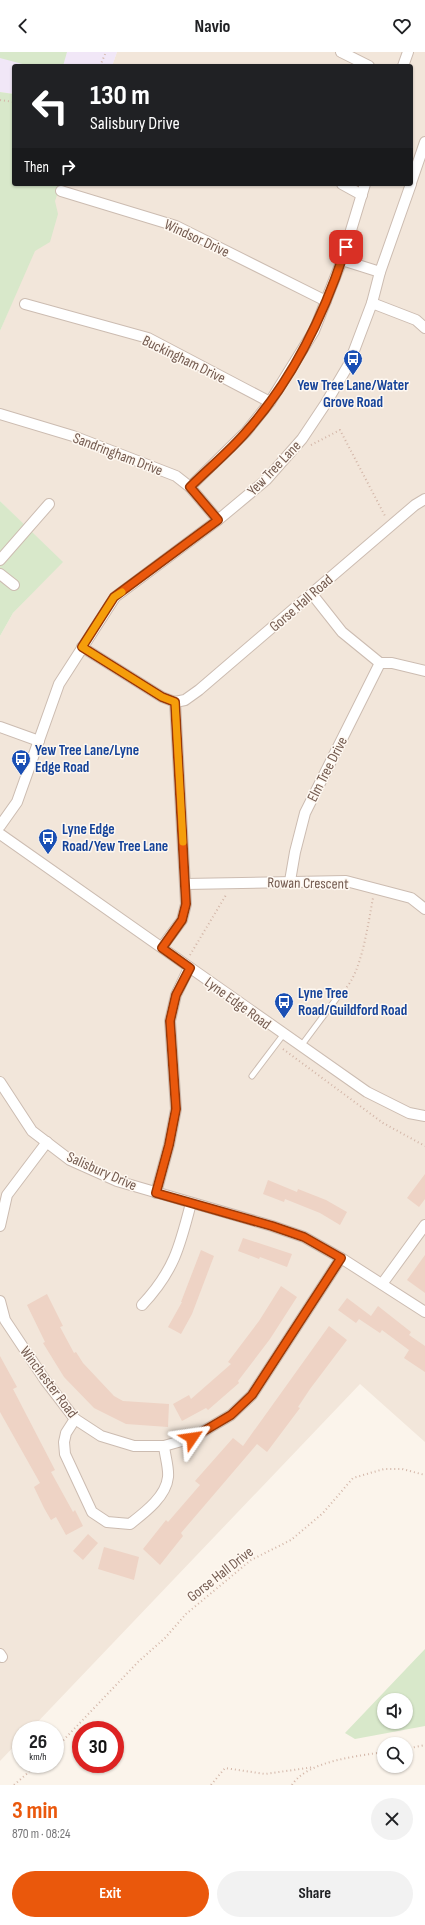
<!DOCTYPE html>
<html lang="en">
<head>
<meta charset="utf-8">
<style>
	:root { --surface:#fff; --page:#f2f2f2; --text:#202124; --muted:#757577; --accent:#ea580c }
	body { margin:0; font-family:"Sofia Sans Condensed",sans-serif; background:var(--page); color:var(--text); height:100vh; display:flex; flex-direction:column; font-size:15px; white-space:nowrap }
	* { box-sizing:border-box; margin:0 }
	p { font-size:13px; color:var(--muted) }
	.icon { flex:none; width:22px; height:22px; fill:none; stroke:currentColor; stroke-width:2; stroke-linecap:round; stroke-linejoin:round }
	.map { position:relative; height:1733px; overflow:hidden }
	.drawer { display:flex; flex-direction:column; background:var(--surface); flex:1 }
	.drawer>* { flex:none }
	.top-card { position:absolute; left:12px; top:12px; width:401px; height:122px; border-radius:4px; box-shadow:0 1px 3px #0004; background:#202124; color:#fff; overflow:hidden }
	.fabs { position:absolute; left:377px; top:1641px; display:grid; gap:8px }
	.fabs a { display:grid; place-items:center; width:36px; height:36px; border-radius:50%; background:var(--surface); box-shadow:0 1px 3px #0004; font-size:20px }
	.speed { position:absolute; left:12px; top:1669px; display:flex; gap:8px; font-size:20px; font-weight:700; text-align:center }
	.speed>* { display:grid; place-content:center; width:52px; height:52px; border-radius:50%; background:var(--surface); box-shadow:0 1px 3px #0004; line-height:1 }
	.speed small { font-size:10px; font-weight:400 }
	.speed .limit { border:6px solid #d22; background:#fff; color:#111 }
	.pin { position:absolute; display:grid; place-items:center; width:34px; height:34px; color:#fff; margin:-17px; border-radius:8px; box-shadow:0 2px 6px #0006 }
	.me { position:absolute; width:44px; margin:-22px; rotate:58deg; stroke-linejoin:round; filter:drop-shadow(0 0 3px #0008) }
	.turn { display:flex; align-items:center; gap:14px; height:84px; padding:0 12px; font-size:18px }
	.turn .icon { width:52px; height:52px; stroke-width:2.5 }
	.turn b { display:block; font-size:28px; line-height:34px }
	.then { display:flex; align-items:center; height:38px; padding:0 12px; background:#0003; gap:8px; font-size:15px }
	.round { display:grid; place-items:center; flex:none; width:42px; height:42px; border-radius:21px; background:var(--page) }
	.headline { display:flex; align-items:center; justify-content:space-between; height:68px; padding:0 12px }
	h1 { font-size:24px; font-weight:700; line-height:30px; color:var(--accent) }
	.action { display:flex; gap:8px; margin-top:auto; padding:8px 12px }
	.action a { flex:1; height:46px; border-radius:24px; background:var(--accent); color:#fff; font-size:16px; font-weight:700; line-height:46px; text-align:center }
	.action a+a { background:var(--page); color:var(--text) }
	header { display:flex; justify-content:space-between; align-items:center; height:52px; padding:0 12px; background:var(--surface); font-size:18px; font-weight:700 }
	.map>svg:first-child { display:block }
</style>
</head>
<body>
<header><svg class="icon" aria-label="back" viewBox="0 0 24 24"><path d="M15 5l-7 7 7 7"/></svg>Navio<svg class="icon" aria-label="heart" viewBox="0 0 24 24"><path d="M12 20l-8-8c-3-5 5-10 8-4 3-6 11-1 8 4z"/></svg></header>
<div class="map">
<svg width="425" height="1733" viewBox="0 0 425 1733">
	<rect width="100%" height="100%" fill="#fbf4eb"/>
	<path fill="#f2e6da" d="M 117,0 L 425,0 L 425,1390 L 360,1332 L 30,1678 L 21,1678 L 21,1687 L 0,1709 L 0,584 L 13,561 L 62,510 L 0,449 L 0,279 L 61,132 L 411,132 L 411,14 L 112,14 Z"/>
	<path fill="#f1e7f7" d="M 0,0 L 117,0 L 112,14 L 14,14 L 14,42 L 0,40 Z"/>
	<g fill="#d8e8ca" fill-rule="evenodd">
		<path d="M 0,0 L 67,0 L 63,14 L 30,14 L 0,6 Z"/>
		<path d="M 0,40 L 14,42 L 14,132 L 61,132 L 55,149 L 58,162 L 50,190 L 35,199 L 0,279 Z"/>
		<path d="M 0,449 L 63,510 L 13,561 L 0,584 Z"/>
		<path d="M 425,1597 L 425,1674 L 355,1687 L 345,1681 ZM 384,1648 L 406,1648 L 406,1670 L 384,1670 Z"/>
	</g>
	<g fill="#eed3c5">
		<path d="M 425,1122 L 425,1147 L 419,1155 L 407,1146 Z"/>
		<path d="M 268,1128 L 297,1140 L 298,1137 L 326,1148 L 347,1160 L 340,1173 L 320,1161 L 285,1147 L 284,1150 L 263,1142 Z"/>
		<path d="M 243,1186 L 292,1202 L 287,1215 L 260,1205 L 259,1207 L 238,1199 Z"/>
		<path d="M 201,1198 L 214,1204 L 192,1262 L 181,1282 L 168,1275 L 182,1250 L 181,1250 Z"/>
		<path d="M 425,1203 L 425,1241 L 407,1228 Z"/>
		<path d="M 281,1234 L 297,1245 L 270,1287 L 238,1329 L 239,1331 L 208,1358 L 206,1356 L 182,1369 L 173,1352 L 189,1343 L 191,1347 L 231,1312 L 228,1310 L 259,1269 Z"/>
		<path d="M 47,1242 L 63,1274 L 60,1275 L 74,1301 L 76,1300 L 83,1311 L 114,1344 L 123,1349 L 169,1352 L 168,1375 L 126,1372 L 94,1356 L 64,1325 L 43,1291 L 45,1290 L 27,1253 Z"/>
		<path d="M 347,1246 L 371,1264 L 378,1254 L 411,1280 L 409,1283 L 425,1294 L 425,1320 L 404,1306 L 409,1298 L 382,1278 L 380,1281 L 359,1267 L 356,1271 L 338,1258 Z"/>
		<path d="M 329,1274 L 347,1288 L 310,1337 L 298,1355 L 300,1356 L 267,1400 L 257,1392 L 181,1481 L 183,1484 L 160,1513 L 143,1497 L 166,1468 L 168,1470 L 200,1433 L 195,1429 L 233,1386 L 243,1394 Z"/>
		<path d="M 0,1304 L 17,1335 L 13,1337 L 55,1418 L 51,1420 L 73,1460 L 75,1458 L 83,1474 L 66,1483 L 56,1465 L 51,1468 L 44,1456 L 34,1435 L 40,1431 L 0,1360 Z"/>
		<path d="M 88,1482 L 98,1491 L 83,1508 L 73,1499 Z"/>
		<path d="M 104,1495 L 139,1505 L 134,1528 L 98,1517 Z"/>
	</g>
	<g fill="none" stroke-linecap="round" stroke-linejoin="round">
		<defs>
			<g id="service">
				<path d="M 301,994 L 339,943"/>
				<path d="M 252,1024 L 283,983"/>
			</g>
			<g id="minor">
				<path d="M 341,0 L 369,14"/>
				<path d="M 403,14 L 408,0"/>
				<path d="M 411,131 L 425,90"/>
				<path d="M 342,132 L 362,143"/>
				<path d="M 61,139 L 176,174 L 326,249"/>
				<path d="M 342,208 L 380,220"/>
				<path d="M 372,251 L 416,268 L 425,276"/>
				<path d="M 25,252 L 148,286 L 270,350"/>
				<path d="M 0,362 L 73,384 L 176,424 L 190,435 L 218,468"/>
				<path d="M 190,435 L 246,380 L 270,350 L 314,279 L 342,208 L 365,132"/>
				<path d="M 0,508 L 49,452"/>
				<path d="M 0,522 L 14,533"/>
				<path d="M 312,542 L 342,580 L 380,611 L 392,611 L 425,619"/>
				<path d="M 82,595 L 162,645 L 175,650 L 186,852 L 182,868 L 162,895"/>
				<path d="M 175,650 L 185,648 L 199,638 L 415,453 L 425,447"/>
				<path d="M 0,675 L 39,689"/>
				<path d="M 0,774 L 17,750 L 59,632 L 115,545 L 218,468 L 266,428 L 302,387 L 326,351 L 349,312 L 372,251 L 380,220 L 411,132"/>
				<path d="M 0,782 L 367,1040 L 409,1061 L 425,1064"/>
				<path d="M 290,829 L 295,800 L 305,761 L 380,611"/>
				<path d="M 185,832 L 346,829 L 411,846 L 425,857"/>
				<path d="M 0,1030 L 32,1079 L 70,1108 L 117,1129 L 272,1174 L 304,1185 L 341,1206 L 425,1260"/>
				<path d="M 156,1141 L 169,1093 L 176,1057 L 170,969 L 176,943 L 189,916"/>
				<path d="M 0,1174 L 7,1143 L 47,1090"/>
				<path d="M 382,1232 L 425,1173"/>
				<path d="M 0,1249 L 5,1268 L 45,1328 L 75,1367 L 101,1384 L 134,1394 L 164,1394 L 192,1386 L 231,1363 L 252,1343 L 341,1206"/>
				<path d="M 142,1253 C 174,1219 180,1194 191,1151"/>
				<path d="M 75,1367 L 66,1381 L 64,1390 L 65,1402 L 92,1460 L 107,1470 L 130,1472 C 144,1461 166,1445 168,1425 C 169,1416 165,1404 164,1394"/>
				<path d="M 0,1602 L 2,1605"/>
			</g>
		</defs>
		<use href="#service" stroke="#ccbcb1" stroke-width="7"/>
		<use href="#minor" stroke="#ccbcb1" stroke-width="12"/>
		<g stroke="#d3b6a8" stroke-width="2" stroke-dasharray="1 3" stroke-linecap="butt">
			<path d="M 100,14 L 106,0"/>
			<path d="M 0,48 L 14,50"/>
			<path d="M 311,393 L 340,378 L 385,464"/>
			<path d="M 190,903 L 226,843"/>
			<path d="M 344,938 C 362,921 368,871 373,846"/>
			<path d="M 283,997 L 383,1071 L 425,1094"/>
			<path d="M 55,1697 L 138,1610 L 165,1586 L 186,1562 L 251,1508 L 291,1488 L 323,1461 L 353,1426 L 384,1417 L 402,1417 L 425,1423"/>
			<path d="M 406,1697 L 425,1693"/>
			<path d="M 14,1733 L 38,1712"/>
			<path d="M 211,1733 L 225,1716 L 265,1722 L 314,1715"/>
			<path d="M 292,1733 C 307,1709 358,1704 384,1700"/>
		</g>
		<use href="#service" stroke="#fff" stroke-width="5"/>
		<use href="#minor" stroke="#fff" stroke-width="10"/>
	</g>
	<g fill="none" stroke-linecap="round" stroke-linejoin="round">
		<defs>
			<path id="route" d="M 192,1386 L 231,1363 L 252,1343 L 341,1206 L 304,1185 L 272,1174 L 156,1141 L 169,1093 L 176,1057 L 170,969 L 176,943 L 190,916 L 162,896 L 182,868 L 186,852 L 175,650 L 162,645 L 82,595 L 114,545 L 218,468 L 190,435 C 209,416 230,399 247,379 C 293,327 325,261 346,195"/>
		</defs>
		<use href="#route" stroke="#983908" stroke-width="10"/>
		<use href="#route" stroke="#ea580c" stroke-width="7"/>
		<path stroke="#f59e0b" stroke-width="7" d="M 122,540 L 114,545 L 82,595 L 162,645 L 175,650 L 183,790"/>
	</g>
	<defs>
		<symbol id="bus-pin" viewBox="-11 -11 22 30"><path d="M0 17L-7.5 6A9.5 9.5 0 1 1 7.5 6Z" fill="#1a4fb4" stroke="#fef8f1"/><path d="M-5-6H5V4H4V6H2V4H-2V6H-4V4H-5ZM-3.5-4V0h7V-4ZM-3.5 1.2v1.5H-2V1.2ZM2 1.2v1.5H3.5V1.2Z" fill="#fff"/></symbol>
	</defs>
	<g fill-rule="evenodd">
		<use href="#bus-pin" x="342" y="296" width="22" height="30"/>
		<use href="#bus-pin" x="10" y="696" width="22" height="30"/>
		<use href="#bus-pin" x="37" y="775" width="22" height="30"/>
		<use href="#bus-pin" x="273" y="939" width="22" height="30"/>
	</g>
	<g text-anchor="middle" stroke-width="3" stroke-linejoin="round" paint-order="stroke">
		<g font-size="15" fill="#745b50" stroke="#fef8f1">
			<text transform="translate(197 186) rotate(25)" y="5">Windsor Drive</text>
			<text transform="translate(184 307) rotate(26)" y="5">Buckingham Drive</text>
			<text transform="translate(118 402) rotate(21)" y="5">Sandringham Drive</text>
			<text transform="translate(274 416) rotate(-46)" y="5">Yew Tree Lane</text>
			<text transform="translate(301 551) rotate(-41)" y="5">Gorse Hall Road</text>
			<text transform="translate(327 717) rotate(-63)" y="5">Elm Tree Drive</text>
			<text transform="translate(308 831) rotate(1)" y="5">Rowan Crescent</text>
			<text transform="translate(238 951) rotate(36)" y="5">Lyne Edge Road</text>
			<text transform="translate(102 1119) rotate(24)" y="5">Salisbury Drive</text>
			<text transform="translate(49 1330) rotate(53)" y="5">Winchester Road</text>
			<text transform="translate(220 1522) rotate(-38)" y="5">Gorse Hall Drive</text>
		</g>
		<g font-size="15" font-weight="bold" fill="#164399" stroke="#fef8f1" text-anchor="start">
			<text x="353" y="338" text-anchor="middle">Yew Tree Lane/Water<tspan x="353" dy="17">Grove Road</tspan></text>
			<text x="35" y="703">Yew Tree Lane/Lyne<tspan x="35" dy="17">Edge Road</tspan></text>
			<text x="62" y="782">Lyne Edge<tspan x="62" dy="17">Road/Yew Tree Lane</tspan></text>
			<text x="298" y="946">Lyne Tree<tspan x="298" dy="17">Road/Guildford Road</tspan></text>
		</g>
	</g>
</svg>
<div class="fabs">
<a><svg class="icon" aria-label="sound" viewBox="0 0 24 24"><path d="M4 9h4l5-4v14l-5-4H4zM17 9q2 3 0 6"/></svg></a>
<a><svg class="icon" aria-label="search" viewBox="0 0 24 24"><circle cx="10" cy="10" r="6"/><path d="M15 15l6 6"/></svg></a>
</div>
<div class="speed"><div>26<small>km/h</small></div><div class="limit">30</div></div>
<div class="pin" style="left:346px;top:195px;background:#d93025"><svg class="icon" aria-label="arrive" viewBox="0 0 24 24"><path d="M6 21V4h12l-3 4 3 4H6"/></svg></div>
<svg class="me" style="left:192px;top:1386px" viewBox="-20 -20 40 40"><path d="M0-17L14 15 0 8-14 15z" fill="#ea580c" stroke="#fff" stroke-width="4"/></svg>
<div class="top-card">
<div class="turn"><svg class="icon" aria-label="left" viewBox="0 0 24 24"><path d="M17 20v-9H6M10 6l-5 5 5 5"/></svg><div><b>130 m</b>Salisbury Drive</div></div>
<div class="then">Then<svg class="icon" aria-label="right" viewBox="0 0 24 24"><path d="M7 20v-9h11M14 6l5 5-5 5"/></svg></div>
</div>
</div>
<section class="drawer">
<div class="headline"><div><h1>3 min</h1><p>870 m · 08:24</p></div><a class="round"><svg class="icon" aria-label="close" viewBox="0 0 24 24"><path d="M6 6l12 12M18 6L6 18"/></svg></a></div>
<div class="action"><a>Exit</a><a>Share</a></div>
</section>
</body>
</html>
